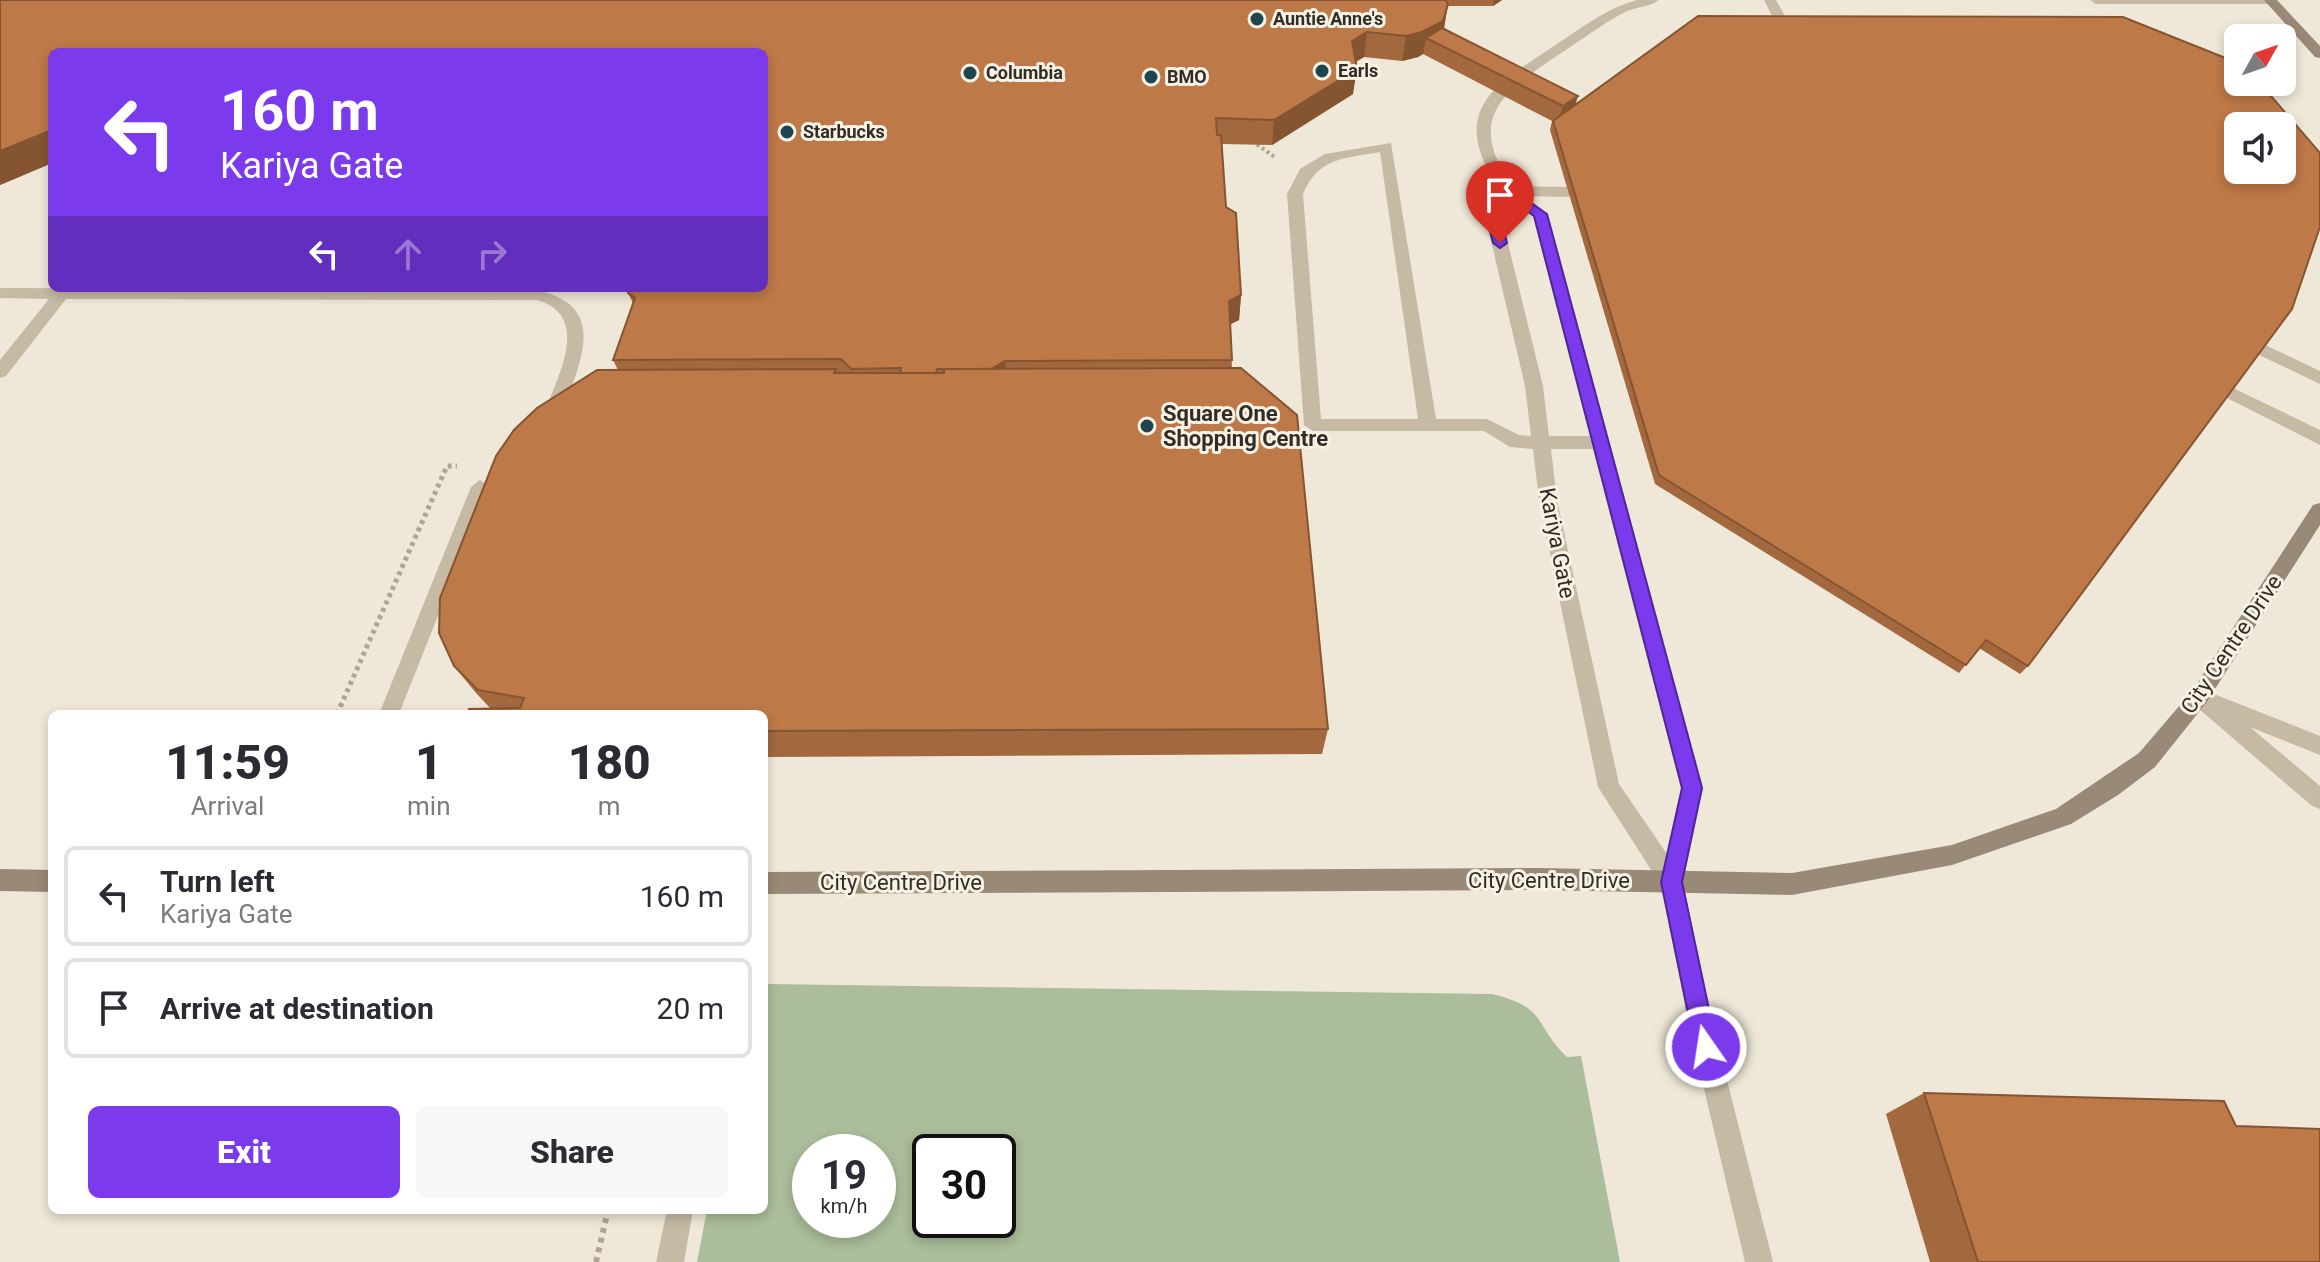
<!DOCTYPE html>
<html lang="en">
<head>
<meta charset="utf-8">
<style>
	:root { --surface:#fff; --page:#f7f7f7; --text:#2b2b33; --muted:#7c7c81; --line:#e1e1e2; --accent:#7c3aed }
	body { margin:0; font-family:Roboto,sans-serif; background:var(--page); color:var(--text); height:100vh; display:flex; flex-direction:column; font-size:30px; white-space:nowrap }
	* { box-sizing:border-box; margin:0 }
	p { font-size:26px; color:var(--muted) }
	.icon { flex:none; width:44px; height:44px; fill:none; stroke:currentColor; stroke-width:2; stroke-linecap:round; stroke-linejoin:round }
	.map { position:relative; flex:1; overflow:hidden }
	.drawer { position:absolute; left:48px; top:710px; width:720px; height:504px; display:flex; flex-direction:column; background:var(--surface); border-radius:12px; box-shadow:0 4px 12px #0003 }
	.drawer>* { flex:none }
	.hud { position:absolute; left:48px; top:48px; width:720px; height:244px; border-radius:12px; box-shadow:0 4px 12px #0003; background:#7c3aed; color:#fff; overflow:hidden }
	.needle { width:52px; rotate:50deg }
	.fabs { position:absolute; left:2224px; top:24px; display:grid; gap:16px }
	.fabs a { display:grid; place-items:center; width:72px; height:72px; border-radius:12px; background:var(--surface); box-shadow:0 4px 12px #0003; font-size:40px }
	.speed { position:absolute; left:792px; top:1134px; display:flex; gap:16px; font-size:40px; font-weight:700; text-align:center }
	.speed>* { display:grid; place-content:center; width:104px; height:104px; border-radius:50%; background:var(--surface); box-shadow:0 4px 12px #0003; line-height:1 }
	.speed small { font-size:20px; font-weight:400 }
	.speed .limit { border:4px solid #111; border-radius:12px; background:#fff; color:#111 }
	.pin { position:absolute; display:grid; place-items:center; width:68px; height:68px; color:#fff; margin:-82px -34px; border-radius:50% 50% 50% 0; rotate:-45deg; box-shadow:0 0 8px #0007 }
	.pin .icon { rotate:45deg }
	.me { position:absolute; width:88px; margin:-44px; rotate:347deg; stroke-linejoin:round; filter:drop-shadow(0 0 6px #0008) }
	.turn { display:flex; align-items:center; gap:28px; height:168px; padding:0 40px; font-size:36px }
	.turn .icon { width:104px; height:104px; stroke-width:2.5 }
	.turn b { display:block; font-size:56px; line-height:68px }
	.lanes { display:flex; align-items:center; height:76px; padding:0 40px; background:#0003; justify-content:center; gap:40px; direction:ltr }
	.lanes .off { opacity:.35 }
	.eta { display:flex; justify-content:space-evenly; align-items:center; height:136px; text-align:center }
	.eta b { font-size:48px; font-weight:800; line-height:56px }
	.action { display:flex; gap:16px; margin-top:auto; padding:16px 40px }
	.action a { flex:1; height:92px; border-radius:12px; background:var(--accent); color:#fff; font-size:32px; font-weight:800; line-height:92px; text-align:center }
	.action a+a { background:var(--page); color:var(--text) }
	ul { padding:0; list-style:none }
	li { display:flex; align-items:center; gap:24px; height:100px; margin:0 16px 12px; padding:0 24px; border:4px solid var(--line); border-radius:12px }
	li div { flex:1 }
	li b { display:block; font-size:30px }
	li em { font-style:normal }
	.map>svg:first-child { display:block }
</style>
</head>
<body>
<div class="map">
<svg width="2320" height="1262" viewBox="0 0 2320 1262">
	<rect width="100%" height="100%" fill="#efe8d8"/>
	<path fill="#abbd9a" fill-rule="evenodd" d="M 768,984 L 1492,994 C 1549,1008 1532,1023 1567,1057 L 1581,1056 L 1620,1262 L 697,1262 L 707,1210 L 764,1210 L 764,986 ZM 810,1152 L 878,1152 L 878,1220 L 810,1220 ZM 930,1152 L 998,1152 L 998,1220 L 930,1220 Z"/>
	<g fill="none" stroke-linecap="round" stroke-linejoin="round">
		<path stroke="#b1a490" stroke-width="4" stroke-dasharray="3 3" stroke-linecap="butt" d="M 1252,141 L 1276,158"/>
		<path stroke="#b1a490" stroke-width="5" stroke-dasharray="4 4" stroke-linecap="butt" d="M 337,714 L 447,466 L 457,466"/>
		<path stroke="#b1a490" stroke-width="6" stroke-dasharray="5 5" stroke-linecap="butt" d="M 596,1262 L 608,1210"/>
		<g fill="#c6baa5" fill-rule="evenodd">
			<path d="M 1637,0 L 1659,0 C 1650,7 1636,7 1625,12 C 1602,24 1580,41 1558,55 C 1501,94 1466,118 1512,186 L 1568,187 L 1576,192 L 1568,197 L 1525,196 L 1548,214 L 1703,788 L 1683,882 L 1680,890 L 1672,893 L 1664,890 L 1598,787 L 1539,500 L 1533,449 L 1510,447 L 1484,431 L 1313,431 L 1304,425 L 1287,194 L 1300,169 L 1325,154 L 1391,143 L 1436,419 L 1487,419 L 1519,435 L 1531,436 L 1525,386 L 1485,215 L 1500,191 C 1447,110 1492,87 1557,44 C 1583,27 1607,8 1637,0 ZM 1380,152 L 1418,419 L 1321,419 L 1303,194 C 1319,157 1343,159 1380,152 ZM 1510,200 L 1533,216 L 1590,436 L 1549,436 L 1543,386 L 1501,215 ZM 1551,449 L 1593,449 L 1681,788 L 1667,854 L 1619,784 L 1557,500 Z"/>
			<path d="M 1764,0 L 1776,0 L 1790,25 L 1788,28 L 1778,28 Z"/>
			<path d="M 2090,0 L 2277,0 L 2271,4 L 2096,4 Z"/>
			<path d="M 0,288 L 537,290 C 613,308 577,365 561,418 L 552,424 L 543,418 C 555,379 594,317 537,300 L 66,299 L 6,376 L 0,378 L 0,360 L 49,299 L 0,298 Z"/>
			<path d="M 2261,343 L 2320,371 L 2320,384 L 2255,353 L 2253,349 L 2255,345 Z"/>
			<path d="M 2229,386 L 2320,430 L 2320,445 L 2223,396 L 2220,392 L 2223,388 Z"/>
			<path d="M 480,480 L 489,487 L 399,714 L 379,714 L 471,487 Z"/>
			<path d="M 2199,688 L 2320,736 L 2320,755 L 2250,727 L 2320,786 L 2320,809 L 2312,806 L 2192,703 L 2189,697 L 2192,691 Z"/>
			<path d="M 667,1210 L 693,1210 L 684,1262 L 656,1262 Z"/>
		</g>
		<path fill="#c6baa5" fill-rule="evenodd" d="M 1672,871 L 1680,874 L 1683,882 L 1711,1017 L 1773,1262 L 1745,1262 L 1687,1017 L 1661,882 L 1664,874 Z"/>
		<g fill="#998977" fill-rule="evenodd">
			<path d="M 2264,0 L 2277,0 L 2320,46 L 2320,58 L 2315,57 Z"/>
			<path d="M 2320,503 L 2320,525 L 2206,703 L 2155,767 L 2118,795 L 2071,824 L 1952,865 L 1792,895 L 1539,890 L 764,894 L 764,872 L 1539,868 L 1792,873 L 1952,845 L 2056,809 L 2139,753 L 2192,691 L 2313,505 Z"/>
			<path d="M 0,869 L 52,870 L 52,892 L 0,891 Z"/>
		</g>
	</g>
	<g fill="#a3683e">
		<path d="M 0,0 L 1502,0 L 1493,6 L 1448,6 L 1443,29 L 1576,104 L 2028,666 L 2020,674 L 1979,648 L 1959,673 L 1655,484 L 1550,130 L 1552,121 L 1423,54 L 1418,57 L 1402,61 L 1364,57 L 1355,62 L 1353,94 L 1272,145 L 1222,144 L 1226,207 L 1241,295 L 1239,320 L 1230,324 L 1232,368 L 1328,729 L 1322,754 L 764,757 L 764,714 L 491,709 L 476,693 L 454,666 L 618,370 L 613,360 L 633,303 L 628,293 L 764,52 L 52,52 L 52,163 L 0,185 Z"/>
		<path d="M 1924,1093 L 2236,1126 L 2320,1262 L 1930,1262 L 1886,1114 Z"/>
	</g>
	<g fill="#855532">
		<path d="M 1494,0 L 1502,0 L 1493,6 Z"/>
		<path d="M 1448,4 L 1444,29 L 1438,46 L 1439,44 L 1426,38 L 1423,54 L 1418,57 L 1402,61 L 1406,36 Z"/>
		<path d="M 1367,32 L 1364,57 L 1349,66 L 1352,41 Z"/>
		<path d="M 1357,69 L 1353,94 L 1272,145 L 1274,120 Z"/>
		<path d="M 1578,96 L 1573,113 L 1558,124 L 1563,106 Z"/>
		<path d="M 52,130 L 52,163 L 0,185 L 0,151 Z"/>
		<path d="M 1241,295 L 1239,320 L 1227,326 L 1229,301 Z"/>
		<path d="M 1005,361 L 1008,385 L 990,369 Z"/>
	</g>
	<g fill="#be7948" stroke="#855532" stroke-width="2" fill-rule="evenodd">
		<path d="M 0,0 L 1445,0 L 1448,4 L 1443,21 L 1422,32 L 1406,36 L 1367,32 L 1352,41 L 1357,69 L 1274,120 L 1216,118 L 1217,135 L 1221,135 L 1226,207 L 1236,213 L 1241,295 L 1229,301 L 1232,360 L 1005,361 L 991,369 L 937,369 L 936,373 L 900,373 L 901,368 L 851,369 L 841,359 L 613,360 L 635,298 L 628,293 L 630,288 L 764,288 L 764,52 L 52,52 L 52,130 L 0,151 Z"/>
		<path d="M 1698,16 L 2123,17 L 2238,63 L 2238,82 L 2259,82 L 2320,153 L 2320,227 L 2292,309 L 2028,666 L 1986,640 L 1966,665 L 1659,475 L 1553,121 ZM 2238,126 L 2282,126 L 2282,170 L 2238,170 Z"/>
		<path d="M 1442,28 L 1578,96 L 1563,106 L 1426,38 Z"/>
		<path d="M 1241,368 L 1297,415 L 1328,729 L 764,731 L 764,714 L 468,714 L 469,709 L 520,708 L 524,698 L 478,690 L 454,666 L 439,633 L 440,598 L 496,456 L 514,430 L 537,408 L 597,370 L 836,369 L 834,373 L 944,373 L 944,369 Z"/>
		<path d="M 1924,1093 L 2224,1101 L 2236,1126 L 2320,1129 L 2320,1262 L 1978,1262 Z"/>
	</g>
	<path fill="#7c3aed" stroke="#51269a" stroke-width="2" d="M 1508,187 L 1547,214 L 1702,788 L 1682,882 L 1717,1047 L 1714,1055 L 1706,1058 L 1698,1055 L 1695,1047 L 1661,882 L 1682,788 L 1534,216 L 1510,199 L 1500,215 L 1507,243 L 1500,248 L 1493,243 L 1486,215 L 1503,188 Z"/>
	<g fill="#1f4551" stroke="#f7f2e4" stroke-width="3">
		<circle cx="1257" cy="19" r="8"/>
		<circle cx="1322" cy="71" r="8"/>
		<circle cx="970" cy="73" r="8"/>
		<circle cx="1151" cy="77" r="8"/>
		<circle cx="787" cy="132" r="8"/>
		<circle cx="1147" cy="426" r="8"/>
	</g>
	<g text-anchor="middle" stroke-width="6" stroke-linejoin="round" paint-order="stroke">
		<g font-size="18" font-weight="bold" fill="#322c26" stroke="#f7f2e4" text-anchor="start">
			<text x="1273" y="25">Auntie Anne's</text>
			<text x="1338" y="77">Earls</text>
			<text x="986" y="79">Columbia</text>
			<text x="1167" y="83">BMO</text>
			<text x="803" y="138">Starbucks</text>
		</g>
		<g font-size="22" font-weight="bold" fill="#322c26" stroke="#f7f2e4" text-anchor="start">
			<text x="1163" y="421">Square One<tspan x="1163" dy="25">Shopping Centre</tspan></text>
		</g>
		<g font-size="22" fill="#322c26" stroke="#f7f2e4">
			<text transform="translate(1558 543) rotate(79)" y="8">Kariya Gate</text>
			<text transform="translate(2231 644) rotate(-56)" y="8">City Centre Drive</text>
			<text x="1549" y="888">City Centre Drive</text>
			<text x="901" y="890">City Centre Drive</text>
		</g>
	</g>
</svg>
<div class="fabs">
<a><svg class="needle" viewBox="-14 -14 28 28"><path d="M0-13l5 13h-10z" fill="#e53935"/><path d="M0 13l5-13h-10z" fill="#7c7c81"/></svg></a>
<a><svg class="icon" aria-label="sound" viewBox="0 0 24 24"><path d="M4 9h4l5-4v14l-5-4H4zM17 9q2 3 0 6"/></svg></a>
</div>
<div class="speed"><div>19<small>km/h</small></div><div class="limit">30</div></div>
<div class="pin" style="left:1500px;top:243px;background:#d93025"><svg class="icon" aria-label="arrive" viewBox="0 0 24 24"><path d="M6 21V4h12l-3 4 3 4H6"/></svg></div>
<svg class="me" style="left:1706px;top:1047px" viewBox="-20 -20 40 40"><circle r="17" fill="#7c3aed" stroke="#fff" stroke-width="3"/><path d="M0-11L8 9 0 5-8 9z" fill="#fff"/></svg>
<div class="hud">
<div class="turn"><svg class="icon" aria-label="left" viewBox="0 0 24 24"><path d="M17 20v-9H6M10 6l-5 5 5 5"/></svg><div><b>160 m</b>Kariya Gate</div></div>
<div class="lanes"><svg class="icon" aria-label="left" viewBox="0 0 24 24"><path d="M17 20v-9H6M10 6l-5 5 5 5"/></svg><svg class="icon off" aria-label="ahead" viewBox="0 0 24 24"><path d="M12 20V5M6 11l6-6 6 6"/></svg><svg class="icon off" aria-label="right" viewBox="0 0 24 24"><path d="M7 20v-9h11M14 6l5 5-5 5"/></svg></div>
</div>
<section class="drawer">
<div class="eta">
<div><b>11:59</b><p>Arrival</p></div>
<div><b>1</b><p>min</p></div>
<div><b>180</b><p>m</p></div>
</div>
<ul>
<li><svg class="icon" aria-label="left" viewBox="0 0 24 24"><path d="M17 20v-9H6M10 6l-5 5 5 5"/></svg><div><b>Turn left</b><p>Kariya Gate</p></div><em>160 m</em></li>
<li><svg class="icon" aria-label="arrive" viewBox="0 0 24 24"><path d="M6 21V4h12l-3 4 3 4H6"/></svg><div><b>Arrive at destination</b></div><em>20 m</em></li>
</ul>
<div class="action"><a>Exit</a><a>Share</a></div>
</section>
</div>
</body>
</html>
